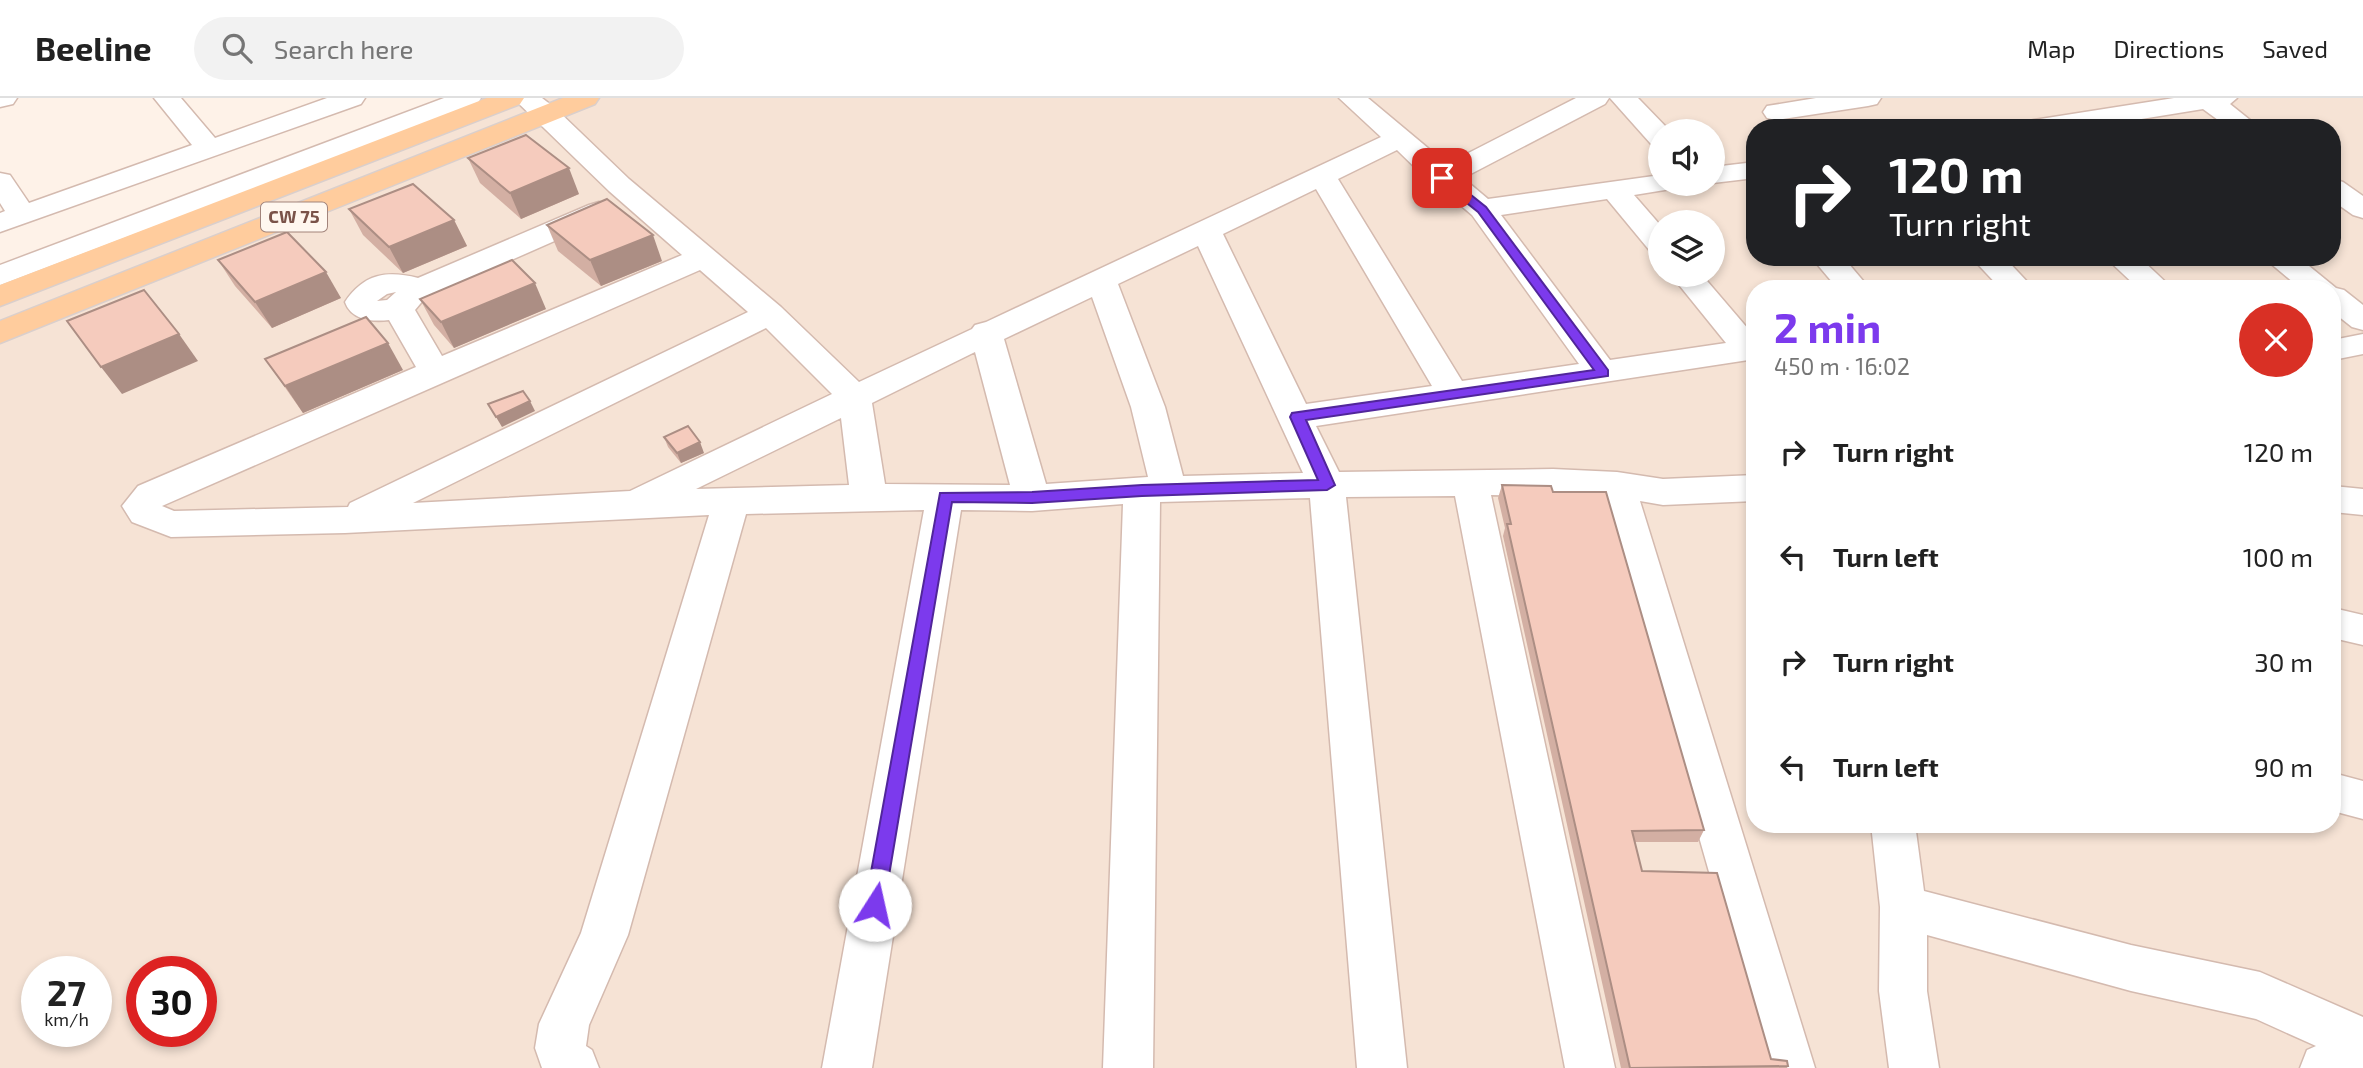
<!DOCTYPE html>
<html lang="en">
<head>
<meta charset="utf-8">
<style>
	:root { --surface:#fff; --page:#f2f2f2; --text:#222; --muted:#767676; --line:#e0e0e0; --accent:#7c3aed }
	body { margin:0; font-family:"Exo 2",sans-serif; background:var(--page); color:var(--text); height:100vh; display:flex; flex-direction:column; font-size:26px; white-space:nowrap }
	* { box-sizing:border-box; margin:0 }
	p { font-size:23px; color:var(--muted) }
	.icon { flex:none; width:38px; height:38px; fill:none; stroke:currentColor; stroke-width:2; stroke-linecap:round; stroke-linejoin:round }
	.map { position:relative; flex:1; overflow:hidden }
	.panel { position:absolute; left:1746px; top:182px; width:595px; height:553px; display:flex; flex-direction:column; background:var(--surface); border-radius:28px; box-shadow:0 4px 10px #0003 }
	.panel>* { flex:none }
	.guide { position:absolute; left:1746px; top:21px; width:595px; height:147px; border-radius:28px; box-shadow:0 4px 10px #0003; background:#202124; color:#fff; overflow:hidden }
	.fabs { position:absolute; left:1648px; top:21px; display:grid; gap:14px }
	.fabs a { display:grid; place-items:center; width:77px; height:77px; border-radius:50%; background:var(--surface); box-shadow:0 4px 10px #0003; font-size:35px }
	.speed { position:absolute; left:21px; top:858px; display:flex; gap:14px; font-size:35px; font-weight:700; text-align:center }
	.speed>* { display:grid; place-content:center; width:91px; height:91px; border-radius:50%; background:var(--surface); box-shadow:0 4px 10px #0003; line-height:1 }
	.speed small { font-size:18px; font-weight:400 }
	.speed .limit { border:10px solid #d22; background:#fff; color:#111 }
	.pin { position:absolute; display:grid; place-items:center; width:60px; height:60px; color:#fff; margin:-30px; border-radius:14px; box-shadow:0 4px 10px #0006 }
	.me { position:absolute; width:77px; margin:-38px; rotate:10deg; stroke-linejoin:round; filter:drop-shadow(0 0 5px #0008) }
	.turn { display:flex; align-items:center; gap:24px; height:147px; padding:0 28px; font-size:32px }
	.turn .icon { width:91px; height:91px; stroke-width:2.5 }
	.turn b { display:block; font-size:49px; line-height:60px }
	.round { display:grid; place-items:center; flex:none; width:74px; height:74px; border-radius:37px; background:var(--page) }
	.headline { display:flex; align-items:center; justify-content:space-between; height:119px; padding:0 28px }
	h1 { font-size:42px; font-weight:700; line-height:52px; color:var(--accent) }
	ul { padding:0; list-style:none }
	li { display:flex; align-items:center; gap:21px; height:105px; padding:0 28px }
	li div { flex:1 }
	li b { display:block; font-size:26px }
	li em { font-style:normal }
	header { display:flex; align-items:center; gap:42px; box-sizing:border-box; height:98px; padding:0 35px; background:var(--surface); border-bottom:2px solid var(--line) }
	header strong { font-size:33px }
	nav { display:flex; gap:38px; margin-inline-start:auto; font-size:24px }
	.search { width:490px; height:63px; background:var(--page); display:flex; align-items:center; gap:18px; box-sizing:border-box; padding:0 24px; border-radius:38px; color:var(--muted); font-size:26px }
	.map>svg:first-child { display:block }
</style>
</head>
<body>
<header>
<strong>Beeline</strong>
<div class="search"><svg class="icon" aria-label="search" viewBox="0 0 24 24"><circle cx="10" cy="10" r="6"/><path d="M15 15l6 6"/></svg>Search here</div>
<nav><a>Map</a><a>Directions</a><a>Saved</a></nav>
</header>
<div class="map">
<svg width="2363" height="970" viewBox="0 0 2363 970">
	<rect width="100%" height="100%" fill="#fef2e8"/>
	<path fill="#f6e3d5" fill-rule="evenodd" d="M 498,0 L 2363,0 L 2363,970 L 0,970 L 0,188 ZM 1755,30 L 2333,30 L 2333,159 L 1755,159 ZM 1661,33 L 1713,33 L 1713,86 L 1661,86 ZM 1661,124 L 1713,124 L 1713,177 L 1661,177 ZM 1755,191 L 2333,191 L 2333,726 L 1755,726 ZM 37,873 L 96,873 L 96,933 L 37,933 ZM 142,873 L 201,873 L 201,933 L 142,933 Z"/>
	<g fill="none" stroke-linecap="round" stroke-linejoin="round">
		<defs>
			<g id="minor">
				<path d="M 0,0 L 17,0 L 13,6 L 0,9 Z"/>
				<path d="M 154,0 L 181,0 L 215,40 L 327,0 L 365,0 L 361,6 L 0,134 L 0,115 L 5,113 L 0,105 L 0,75 L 10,77 L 29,105 L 192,47 Z"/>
				<path d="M 444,0 L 481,0 L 477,6 L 0,187 L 0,167 Z"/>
				<path d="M 513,0 L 542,0 L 555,10 L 629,81 L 781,209 L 859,284 L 972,231 L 975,227 L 986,224 L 1381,39 L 1339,0 L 1368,0 L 1447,66 L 1576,0 L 1609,0 L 1605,6 L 1463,80 L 1488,101 L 1661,77 L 1661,86 L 1675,86 L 1671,91 L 1634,97 L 1661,128 L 1661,156 L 1650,153 L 1607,101 L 1501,117 L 1610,262 L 1726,245 L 1671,177 L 1702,177 L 1755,239 L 1755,261 L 1316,328 L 1339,374 L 1553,371 L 1617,374 L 1663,381 L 1755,377 L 1755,403 L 1663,407 L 1640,403 L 1815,970 L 1765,970 L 1602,399 L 1491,397 L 1615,970 L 1565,970 L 1455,398 L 1346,399 L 1407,970 L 1357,970 L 1310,400 L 1160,404 L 1153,970 L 1103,970 L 1123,406 L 1032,413 L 961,412 L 872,970 L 822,970 L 924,412 L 746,416 L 628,837 L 589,927 L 586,948 L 592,952 L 599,970 L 542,970 L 535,950 L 539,926 L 581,835 L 709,417 L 345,435 L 171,439 L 132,424 L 122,408 L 138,388 L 416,269 L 389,222 C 372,224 351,222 345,204 C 364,176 386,172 418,180 L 589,107 L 599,104 L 609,107 L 614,113 L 609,119 L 425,200 L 415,212 L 442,258 L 682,157 L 609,93 ZM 1397,52 L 1432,86 L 1437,87 L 1472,117 L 1579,266 L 1462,283 L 1338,81 ZM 1316,91 L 1432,288 L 1306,306 L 1223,136 ZM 1198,148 L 1303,375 L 1183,378 L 1165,309 L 1118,186 ZM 700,172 L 748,214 L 350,405 L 348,409 L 174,413 L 162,408 ZM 396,194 L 387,202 L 377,203 L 387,196 ZM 1092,199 L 1131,309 L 1148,379 L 1046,386 L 1004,241 ZM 766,230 L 832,296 L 630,393 L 413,405 ZM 975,254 L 1010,387 L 885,386 L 872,305 ZM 841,320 L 849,387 L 696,391 Z"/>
				<path d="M 1610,0 L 1638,0 L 1670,33 L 1661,33 L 1661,48 L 1651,46 Z"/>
				<path d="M 1816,0 L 1881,0 L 1877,6 L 1868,8 L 1776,22 L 1767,20 L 1763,14 L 1767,8 Z"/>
				<path d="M 2174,0 L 2237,0 L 2230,6 L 2260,30 L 2229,30 L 2203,11 L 2086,30 L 2021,30 L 2024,24 L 2034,22 Z"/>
				<path d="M 1755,64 L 1755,80 L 1713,85 L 1713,69 Z"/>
				<path d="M 2333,81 L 2343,84 L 2363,98 L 2363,120 L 2353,117 L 2333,103 Z"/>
				<path d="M 1811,159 L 1843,159 L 1870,191 L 1838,191 Z"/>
				<path d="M 1971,159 L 2004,159 L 2034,191 L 2001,191 Z"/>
				<path d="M 2105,159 L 2139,159 L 2173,191 L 2139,191 Z"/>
				<path d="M 2263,159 L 2298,159 L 2336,190 L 2344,192 L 2363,207 L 2363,232 L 2352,229 L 2333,214 L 2333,191 L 2301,191 Z"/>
				<path d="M 2363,236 L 2363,256 L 2333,262 L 2333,242 Z"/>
				<path d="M 2333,388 L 2363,391 L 2363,417 L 2333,414 Z"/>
				<path d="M 2333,510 L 2363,517 L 2363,547 L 2333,540 Z"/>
				<path d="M 2333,675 L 2363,683 L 2363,721 L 2333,713 Z"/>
				<path d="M 1871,726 L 1915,726 L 1924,793 L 2131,847 L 2260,874 L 2363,919 L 2363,970 L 2300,970 L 2307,952 L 2316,948 L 2256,921 L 2131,893 L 1927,837 L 1927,893 L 1939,970 L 1889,970 L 1879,893 L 1880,809 Z"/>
			</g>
			<g id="major">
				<path d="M 487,0 L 524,0 L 520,6 L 0,208 L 0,187 Z"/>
				<path d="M 563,0 L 599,0 L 595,6 L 0,245 L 0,223 Z"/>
			</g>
		</defs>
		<use href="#minor" stroke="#d4baaf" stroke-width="3"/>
		<use href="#major" stroke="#dacfcc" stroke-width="3"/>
		<use href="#minor" fill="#fff" fill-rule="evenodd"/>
		<use href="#major" fill="#ffcc9d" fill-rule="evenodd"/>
	</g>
	<g fill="#d3afa3">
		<path d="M 468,60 L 579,96 L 521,121 L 480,85 Z"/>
		<path d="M 349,111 L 454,122 L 467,148 L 403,175 L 363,137 Z"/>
		<path d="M 547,127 L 662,163 L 601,188 L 558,153 Z"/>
		<path d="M 218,162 L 341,200 L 272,230 L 235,188 Z"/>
		<path d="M 420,201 L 546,211 L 454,250 L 434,227 Z"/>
		<path d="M 265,261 L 403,272 L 303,315 Z"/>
		<path d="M 664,339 L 704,355 L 681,365 L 668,349 Z"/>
		<path d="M 1502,387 L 1553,394 L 1704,732 L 1698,744 L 1635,744 L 1642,773 L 1771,961 L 1788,968 L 1787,970 L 1621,970 L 1503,438 L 1505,430 L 1498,400 Z"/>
	</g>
	<g fill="#ac8e84">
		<path d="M 569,70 L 579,96 L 521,121 L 510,95 Z"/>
		<path d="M 454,122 L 467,148 L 403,175 L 389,149 Z"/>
		<path d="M 653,137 L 662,163 L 601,188 L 590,162 Z"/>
		<path d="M 326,174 L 341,200 L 272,230 L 255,204 Z"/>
		<path d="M 535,185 L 546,211 L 454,250 L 441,224 Z"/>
		<path d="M 179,236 L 198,263 L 122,296 L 101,269 Z"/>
		<path d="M 388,245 L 403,272 L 303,315 L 285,288 Z"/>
		<path d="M 530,303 L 535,313 L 502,329 L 496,319 Z"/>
		<path d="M 700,344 L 704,355 L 681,365 L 677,355 Z"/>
	</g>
	<g fill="#f5cbbd" stroke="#ac8e84" stroke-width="2">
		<path d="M 526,37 L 569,70 L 510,95 L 468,60 Z"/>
		<path d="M 413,86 L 454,122 L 389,149 L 349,111 Z"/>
		<path d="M 607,101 L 653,137 L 590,162 L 547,127 Z"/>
		<path d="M 287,134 L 326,174 L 255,204 L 218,162 Z"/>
		<path d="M 512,162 L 535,185 L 441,224 L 420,201 Z"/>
		<path d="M 144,192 L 179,236 L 101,269 L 67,223 Z"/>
		<path d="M 366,219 L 388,245 L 285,288 L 265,261 Z"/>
		<path d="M 523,293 L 530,303 L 496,319 L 488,306 Z"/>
		<path d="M 688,328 L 700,344 L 677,355 L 664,339 Z"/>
		<path d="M 1502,387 L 1551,388 L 1553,394 L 1606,394 L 1704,732 L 1632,733 L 1642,773 L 1717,775 L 1771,961 L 1787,963 L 1788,968 L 1630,970 L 1507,426 L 1511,426 Z"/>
	</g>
	<path fill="#7c3aed" stroke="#51269a" stroke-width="2" d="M 1438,77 L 1446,77 L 1486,109 L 1608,272 L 1608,278 L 1306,322 L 1335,387 L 1327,392 L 1142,398 L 1032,405 L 952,404 L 884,807 L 882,813 L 875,815 L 868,813 L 865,807 L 940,395 L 1032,394 L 1142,387 L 1318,382 L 1290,319 L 1292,315 L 1594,272 L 1478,114 L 1438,82 Z"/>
	<g text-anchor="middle" stroke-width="5" stroke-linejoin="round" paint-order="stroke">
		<rect fill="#fff7ef" stroke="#a2847b" stroke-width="2" x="261" y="104.5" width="66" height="29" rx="5"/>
		<g font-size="18" font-weight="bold" fill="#7a5349">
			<text x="294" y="125">CW 75</text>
		</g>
	</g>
</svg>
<div class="fabs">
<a><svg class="icon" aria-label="sound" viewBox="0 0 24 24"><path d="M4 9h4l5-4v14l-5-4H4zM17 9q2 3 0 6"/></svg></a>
<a><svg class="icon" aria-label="layers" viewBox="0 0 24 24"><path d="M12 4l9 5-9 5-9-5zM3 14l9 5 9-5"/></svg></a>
</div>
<div class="speed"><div>27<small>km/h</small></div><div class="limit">30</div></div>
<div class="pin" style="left:1442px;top:80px;background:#d93025"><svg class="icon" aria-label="arrive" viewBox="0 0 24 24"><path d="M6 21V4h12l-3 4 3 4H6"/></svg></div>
<svg class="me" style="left:875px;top:807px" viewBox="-20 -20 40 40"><circle r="19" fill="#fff"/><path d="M0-13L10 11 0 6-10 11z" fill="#7c3aed"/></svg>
<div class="guide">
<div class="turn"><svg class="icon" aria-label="right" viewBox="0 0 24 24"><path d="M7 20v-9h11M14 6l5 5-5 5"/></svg><div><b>120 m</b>Turn right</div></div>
</div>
<section class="panel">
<div class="headline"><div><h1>2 min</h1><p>450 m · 16:02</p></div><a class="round" style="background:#d93025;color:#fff"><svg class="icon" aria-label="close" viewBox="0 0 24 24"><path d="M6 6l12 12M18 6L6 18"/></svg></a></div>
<ul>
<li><svg class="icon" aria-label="right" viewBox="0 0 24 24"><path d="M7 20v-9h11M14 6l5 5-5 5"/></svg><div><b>Turn right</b></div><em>120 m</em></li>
<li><svg class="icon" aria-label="left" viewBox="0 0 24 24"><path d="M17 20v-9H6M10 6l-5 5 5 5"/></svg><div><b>Turn left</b></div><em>100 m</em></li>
<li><svg class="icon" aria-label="right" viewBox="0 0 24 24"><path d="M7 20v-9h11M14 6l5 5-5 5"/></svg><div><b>Turn right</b></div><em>30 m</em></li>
<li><svg class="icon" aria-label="left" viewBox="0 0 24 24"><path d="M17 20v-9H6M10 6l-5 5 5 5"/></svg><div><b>Turn left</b></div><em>90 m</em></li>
</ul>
</section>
</div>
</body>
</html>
